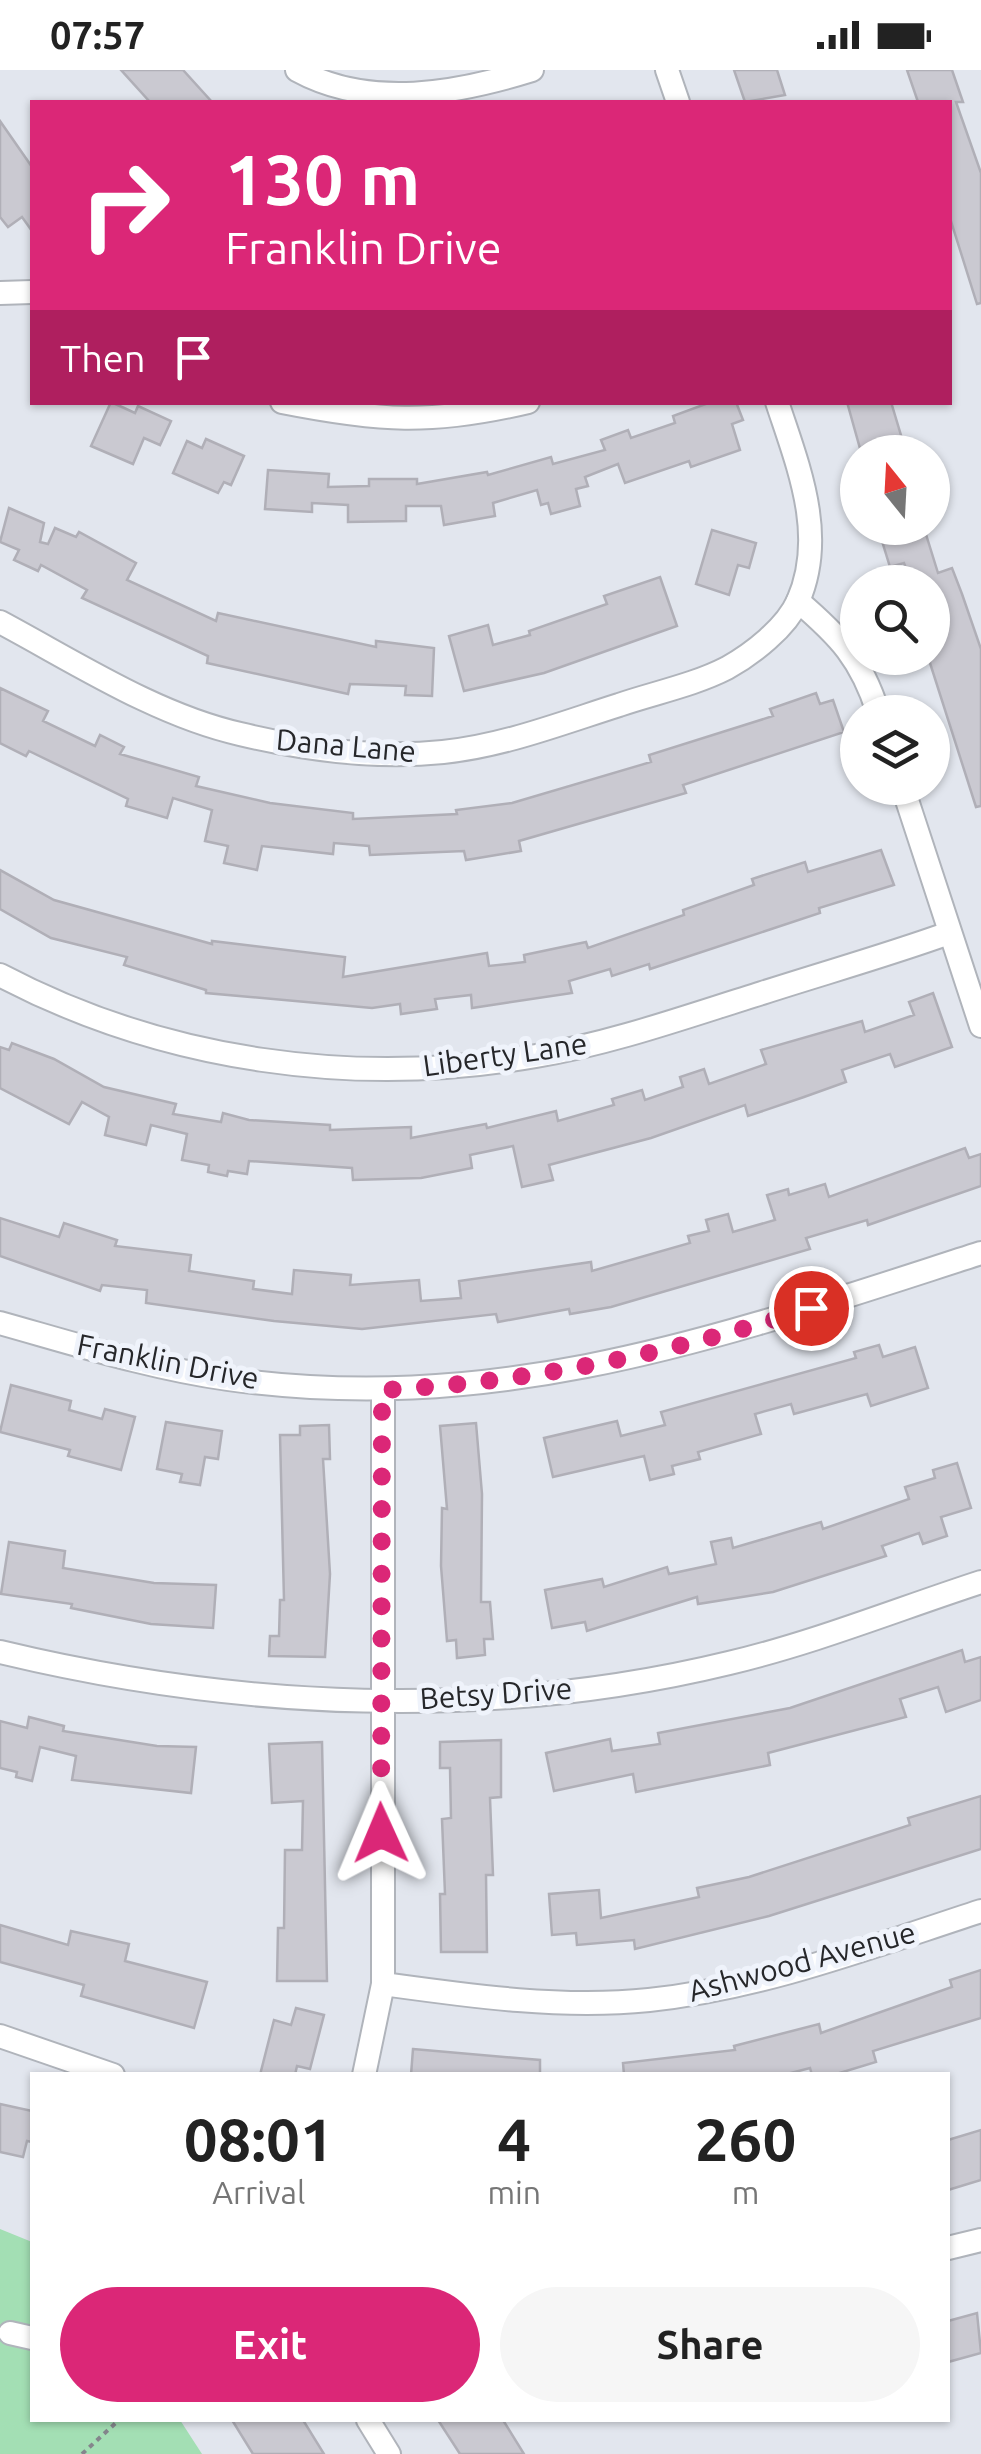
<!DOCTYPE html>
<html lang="en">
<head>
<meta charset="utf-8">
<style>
	:root { --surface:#fff; --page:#f6f6f6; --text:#222; --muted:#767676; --accent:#db2777 }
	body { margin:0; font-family:Ubuntu,sans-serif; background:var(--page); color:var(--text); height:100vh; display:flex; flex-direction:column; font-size:38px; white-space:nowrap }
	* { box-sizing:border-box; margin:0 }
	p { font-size:32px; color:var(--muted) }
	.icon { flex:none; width:55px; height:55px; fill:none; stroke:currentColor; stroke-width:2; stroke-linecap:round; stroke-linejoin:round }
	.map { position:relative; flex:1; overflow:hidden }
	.panel { position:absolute; left:30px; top:2002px; width:920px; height:350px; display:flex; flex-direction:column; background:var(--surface); border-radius:0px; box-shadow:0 2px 8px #0004 }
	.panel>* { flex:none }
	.banner { position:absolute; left:30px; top:30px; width:922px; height:305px; border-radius:0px; box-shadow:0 2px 8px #0004; background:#db2777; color:#fff; overflow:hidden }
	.needle { width:65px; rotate:342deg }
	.fabs { position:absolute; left:840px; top:365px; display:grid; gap:20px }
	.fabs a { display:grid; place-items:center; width:110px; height:110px; border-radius:50%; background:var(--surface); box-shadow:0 2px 8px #0004; font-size:50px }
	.pin { position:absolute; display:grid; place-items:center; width:85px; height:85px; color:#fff; margin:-42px; border:5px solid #fff; border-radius:50%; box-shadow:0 2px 10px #0007 }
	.me { position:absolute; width:110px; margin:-55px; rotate:359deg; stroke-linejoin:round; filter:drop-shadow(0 0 8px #0008) }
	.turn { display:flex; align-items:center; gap:35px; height:210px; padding:0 30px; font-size:45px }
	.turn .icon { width:130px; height:130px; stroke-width:2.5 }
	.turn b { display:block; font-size:70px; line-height:85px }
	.then { display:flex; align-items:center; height:95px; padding:0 30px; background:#0003; gap:20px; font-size:38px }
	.eta { display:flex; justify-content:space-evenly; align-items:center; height:170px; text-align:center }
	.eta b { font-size:60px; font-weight:700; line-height:70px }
	.primary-button { display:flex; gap:20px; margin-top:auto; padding:20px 30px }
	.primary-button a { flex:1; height:115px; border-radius:60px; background:var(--accent); color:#fff; font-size:40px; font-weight:700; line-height:115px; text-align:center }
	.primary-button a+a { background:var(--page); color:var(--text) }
	.status { display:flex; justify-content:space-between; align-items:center; height:70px; padding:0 50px; background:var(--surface); direction:ltr }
	.status svg { height:28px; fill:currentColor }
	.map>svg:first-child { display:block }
</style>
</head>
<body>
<div class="status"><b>07:57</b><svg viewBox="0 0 49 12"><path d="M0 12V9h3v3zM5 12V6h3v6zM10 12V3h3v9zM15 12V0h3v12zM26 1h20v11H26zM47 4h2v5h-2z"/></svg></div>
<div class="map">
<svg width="981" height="2384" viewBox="0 0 981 2384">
	<rect width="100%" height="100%" fill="#e2e6ee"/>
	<path fill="#a3dfb4" d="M 0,2159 L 32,2172 L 32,2350 L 180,2350 L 202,2384 L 0,2384 Z"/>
	<g fill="#cac9d1" stroke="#b0afb7" stroke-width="2.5">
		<path d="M 121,0 L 183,0 L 212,32 L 150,32 Z"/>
		<path d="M 734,0 L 777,0 L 785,25 L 745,32 Z"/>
		<path d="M 907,0 L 952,0 L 963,32 L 956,32 L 981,103 L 981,233 L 977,234 L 950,148 L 950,32 L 918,32 Z"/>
		<path d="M 0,51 L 32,97 L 32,161 L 22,147 L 8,157 L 0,147 Z"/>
		<path d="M 111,332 L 135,343 L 138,336 L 171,351 L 160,375 L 144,368 L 133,394 L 91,376 Z"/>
		<path d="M 711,332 L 736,332 L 743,350 L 732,354 L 740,380 L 691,397 L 689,391 L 625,413 L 618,394 L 585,407 L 588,416 L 576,419 L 580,436 L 551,444 L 548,433 L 541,435 L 537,420 L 493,433 L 495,446 L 444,455 L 441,436 L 406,436 L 406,451 L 348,452 L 348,435 L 312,433 L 312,442 L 265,439 L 268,400 L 329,404 L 328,417 L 369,416 L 369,409 L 417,409 L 417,414 L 487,402 L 488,405 L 551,387 L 553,394 L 605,380 L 601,370 L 628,360 L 631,368 L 675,353 L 673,346 Z"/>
		<path d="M 847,332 L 891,332 L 906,382 L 861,382 Z"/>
		<path d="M 206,369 L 244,386 L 231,415 L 224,412 L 218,423 L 173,403 L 187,371 L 202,378 Z"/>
		<path d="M 9,438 L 44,453 L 40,472 L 48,474 L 55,458 L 76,467 L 79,462 L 136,493 L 127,510 L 216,551 L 218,543 L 376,577 L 376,571 L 434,578 L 432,626 L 405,625 L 406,616 L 350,614 L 348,624 L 207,593 L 208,586 L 82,528 L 87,520 L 41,495 L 38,501 L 14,490 L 19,480 L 0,472 Z"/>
		<path d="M 878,458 L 924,458 L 938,503 L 952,498 L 962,524 L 981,579 L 981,736 L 976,737 L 930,593 L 932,512 L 911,512 L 904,493 L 890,497 Z"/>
		<path d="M 712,460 L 756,473 L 749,498 L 738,495 L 729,525 L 696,514 Z"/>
		<path d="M 660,507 L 677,556 L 544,603 L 464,621 L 449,566 L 488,555 L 493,575 L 530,565 L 529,561 L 607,534 L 604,526 Z"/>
		<path d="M 0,618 L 48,641 L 43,651 L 95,676 L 100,665 L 124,677 L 120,684 L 199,707 L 196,716 L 270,733 L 353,743 L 353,749 L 457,744 L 456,740 L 512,733 L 651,692 L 649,685 L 773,646 L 770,639 L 816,623 L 820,634 L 833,630 L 844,662 L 683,715 L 686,723 L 519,771 L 521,781 L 466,790 L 464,781 L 370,785 L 369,776 L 334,773 L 333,784 L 262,776 L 257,800 L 224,793 L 228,776 L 205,771 L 212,740 L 173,728 L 167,748 L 126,736 L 128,729 L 29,681 L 26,686 L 0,673 Z"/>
		<path d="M 881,780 L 894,815 L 819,838 L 820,843 L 650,899 L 649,894 L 612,906 L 610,899 L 569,911 L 572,923 L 472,938 L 471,925 L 435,929 L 437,939 L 401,944 L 400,934 L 372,938 L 206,923 L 206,920 L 124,895 L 127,887 L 51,868 L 0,839 L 0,800 L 54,830 L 212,874 L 212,871 L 345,887 L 343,907 L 487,883 L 489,896 L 525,892 L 524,885 L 586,872 L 588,878 L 684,845 L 683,840 L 754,815 L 752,809 L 805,792 L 808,802 Z"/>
		<path d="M 933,923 L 952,977 L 895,997 L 890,984 L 842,1000 L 846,1012 L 804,1027 L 748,1046 L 745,1035 L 651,1068 L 549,1095 L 553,1110 L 522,1117 L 513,1076 L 470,1085 L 472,1098 L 421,1108 L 353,1110 L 352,1098 L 249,1091 L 247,1104 L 228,1101 L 227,1106 L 208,1102 L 209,1095 L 182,1090 L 187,1064 L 151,1055 L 146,1075 L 105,1065 L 109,1047 L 82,1032 L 69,1054 L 0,1018 L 0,977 L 9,980 L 12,973 L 54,989 L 104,1017 L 176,1034 L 173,1044 L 221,1052 L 223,1043 L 249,1050 L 330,1055 L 330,1060 L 411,1057 L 411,1068 L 486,1054 L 487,1058 L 556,1041 L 558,1051 L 614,1035 L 612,1029 L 642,1020 L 645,1030 L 683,1017 L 680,1007 L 704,999 L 709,1014 L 766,994 L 761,980 L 862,951 L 865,962 L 914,945 L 909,932 Z"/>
		<path d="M 965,1078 L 969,1088 L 981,1084 L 981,1116 L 868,1155 L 867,1150 L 806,1168 L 810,1179 L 611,1237 L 570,1244 L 569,1239 L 498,1252 L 496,1244 L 362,1259 L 274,1251 L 146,1233 L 147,1220 L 102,1215 L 100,1221 L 0,1186 L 0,1148 L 59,1167 L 64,1153 L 117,1170 L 115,1176 L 191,1185 L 189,1201 L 254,1211 L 253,1219 L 292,1224 L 294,1200 L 351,1205 L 350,1215 L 419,1210 L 421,1231 L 461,1228 L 459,1211 L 591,1192 L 592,1201 L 690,1173 L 688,1166 L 709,1161 L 706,1150 L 728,1144 L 733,1162 L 775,1150 L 767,1125 L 788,1119 L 789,1125 L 825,1114 L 829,1127 Z"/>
		<path d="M 879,1275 L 883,1287 L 915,1277 L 928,1318 L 871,1336 L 867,1324 L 794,1344 L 791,1334 L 755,1344 L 761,1364 L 698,1382 L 700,1389 L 672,1396 L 674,1404 L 650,1410 L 644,1386 L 553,1407 L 544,1368 L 617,1351 L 621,1366 L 665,1355 L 661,1342 L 856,1288 L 854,1282 Z"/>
		<path d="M 11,1315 L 71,1331 L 69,1340 L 102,1349 L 105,1339 L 135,1347 L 121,1400 L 68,1386 L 70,1380 L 0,1362 Z"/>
		<path d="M 166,1352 L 222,1361 L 218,1389 L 205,1387 L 200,1415 L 180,1412 L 182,1404 L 157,1399 Z"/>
		<path d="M 476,1353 L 482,1424 L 481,1532 L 490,1532 L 493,1569 L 484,1569 L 485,1585 L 457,1588 L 456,1570 L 447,1571 L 441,1496 L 442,1438 L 447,1439 L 440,1356 Z"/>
		<path d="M 329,1355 L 330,1389 L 323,1389 L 330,1504 L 325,1587 L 269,1586 L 270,1566 L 279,1566 L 280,1530 L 284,1530 L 280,1365 L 300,1365 L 300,1356 Z"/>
		<path d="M 957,1393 L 971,1438 L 941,1447 L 947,1466 L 923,1474 L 919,1463 L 882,1476 L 886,1486 L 773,1522 L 698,1534 L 697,1527 L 587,1561 L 585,1552 L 552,1558 L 545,1520 L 602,1509 L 604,1517 L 667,1497 L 669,1504 L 716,1494 L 711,1472 L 731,1468 L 733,1478 L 821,1452 L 823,1459 L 909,1429 L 905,1417 L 935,1408 L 933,1400 Z"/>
		<path d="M 9,1472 L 65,1481 L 63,1498 L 154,1513 L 216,1515 L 213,1558 L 151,1554 L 71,1538 L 72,1534 L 1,1524 Z"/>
		<path d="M 962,1580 L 965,1592 L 981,1587 L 981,1630 L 946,1642 L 938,1617 L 900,1629 L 906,1647 L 768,1683 L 770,1695 L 636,1722 L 633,1704 L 554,1721 L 546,1683 L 610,1669 L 612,1681 L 660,1674 L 658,1663 L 790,1638 Z"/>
		<path d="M 29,1647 L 64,1656 L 63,1661 L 157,1676 L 196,1677 L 191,1723 L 72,1710 L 76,1686 L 40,1677 L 32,1711 L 16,1707 L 17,1702 L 0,1698 L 0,1651 L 27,1658 Z"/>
		<path d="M 501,1670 L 501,1727 L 490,1728 L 493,1805 L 486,1805 L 487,1882 L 441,1882 L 440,1824 L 445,1824 L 442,1749 L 451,1748 L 450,1698 L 440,1698 L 440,1672 Z"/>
		<path d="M 322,1672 L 327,1911 L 277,1911 L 278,1858 L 284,1858 L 285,1780 L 302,1780 L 303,1731 L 272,1733 L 269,1674 Z"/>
		<path d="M 981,1726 L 981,1779 L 769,1846 L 635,1879 L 634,1870 L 577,1875 L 576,1863 L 552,1865 L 549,1824 L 599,1820 L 601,1848 L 699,1827 L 697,1818 L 749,1807 L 910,1755 L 908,1748 Z"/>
		<path d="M 0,1855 L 68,1875 L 71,1861 L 129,1874 L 125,1891 L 207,1912 L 194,1958 L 81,1926 L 84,1915 L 0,1892 Z"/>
		<path d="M 981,1900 L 981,1948 L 873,1981 L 876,1992 L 833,2005 L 812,2005 L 810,1998 L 783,2005 L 624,2005 L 623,1993 L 735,1980 L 734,1976 L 819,1954 L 821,1963 L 952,1917 L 950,1910 Z"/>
		<path d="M 296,1938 L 324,1945 L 310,1999 L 297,1996 L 295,2005 L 260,2005 L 274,1950 L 291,1955 Z"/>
		<path d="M 413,1979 L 540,1990 L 540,2005 L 411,2005 Z"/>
		<path d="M 0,2034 L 32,2041 L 32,2072 L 27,2071 L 23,2087 L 0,2082 Z"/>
		<path d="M 981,2060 L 981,2110 L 948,2120 L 948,2070 Z"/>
		<path d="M 977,2243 L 981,2283 L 948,2292 L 948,2251 Z"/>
		<path d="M 232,2350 L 303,2350 L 324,2384 L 253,2384 Z"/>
		<path d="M 438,2350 L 503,2350 L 524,2384 L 460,2384 Z"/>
	</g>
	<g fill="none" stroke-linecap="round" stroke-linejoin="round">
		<defs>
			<g id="minor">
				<path d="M 297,0 C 370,40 458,23 532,0"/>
				<path d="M 667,0 L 678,32"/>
				<path d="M 0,223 L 32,222"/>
				<path d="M 282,332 C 378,351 431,355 528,332"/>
				<path d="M 798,531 C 840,567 861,589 878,642"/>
				<path d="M 0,552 C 75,592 156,645 240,664 C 307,680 375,689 443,682 C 503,676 562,653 619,635 C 654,623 694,615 727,598 C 752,584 786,558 798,531 C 827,465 798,396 777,332"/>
				<path d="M 903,718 L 981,956"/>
				<path d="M 0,905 C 163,991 355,1018 536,986 C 613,973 688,946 762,923 C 824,903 888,885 949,863"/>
				<path d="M 0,1253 C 75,1274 150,1298 228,1309 C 501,1347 726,1265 981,1183"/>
				<path d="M 0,1582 C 237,1639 490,1651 729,1593 C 814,1573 898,1539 981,1512"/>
				<path d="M 383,1914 C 470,1926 561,1939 649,1930 C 764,1918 873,1876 981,1841"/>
				<path d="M 0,1966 L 113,2005"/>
				<path d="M 364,2005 L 383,1914 L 383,1320"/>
				<path d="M 948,2178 L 981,2170"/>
				<path d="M 10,2263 L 32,2268"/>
				<path d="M 368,2350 L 389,2384"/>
			</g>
		</defs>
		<use href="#minor" stroke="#b0b4bb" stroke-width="26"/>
		<path stroke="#84868c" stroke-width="4" stroke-dasharray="5 5" stroke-linecap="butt" d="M 82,2384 L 119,2350"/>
		<use href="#minor" stroke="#fff" stroke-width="22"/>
	</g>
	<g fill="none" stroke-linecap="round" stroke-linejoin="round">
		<path stroke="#db2777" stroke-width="18" stroke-dasharray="0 32.4" d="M 381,1763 L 382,1320 C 531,1312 670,1284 811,1238"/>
	</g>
	<g text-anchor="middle" stroke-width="10" stroke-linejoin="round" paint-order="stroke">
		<g font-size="30" fill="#26272a" stroke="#eff3fb">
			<text transform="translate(346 676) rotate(5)" y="10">Dana Lane</text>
			<text transform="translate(505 985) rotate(-8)" y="10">Liberty Lane</text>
			<text transform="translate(168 1292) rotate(11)" y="10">Franklin Drive</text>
			<text transform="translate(496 1624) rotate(-4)" y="10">Betsy Drive</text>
			<text transform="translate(802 1892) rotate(-15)" y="10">Ashwood Avenue</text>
		</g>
	</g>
</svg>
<div class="fabs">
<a><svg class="needle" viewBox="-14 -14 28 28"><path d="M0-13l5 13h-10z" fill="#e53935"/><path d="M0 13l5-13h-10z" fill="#767676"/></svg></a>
<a><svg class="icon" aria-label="search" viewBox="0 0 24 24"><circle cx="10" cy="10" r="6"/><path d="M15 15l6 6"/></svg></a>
<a><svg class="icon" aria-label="layers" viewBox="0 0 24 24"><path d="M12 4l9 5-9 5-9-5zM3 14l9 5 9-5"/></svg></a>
</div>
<div class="pin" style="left:811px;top:1238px;background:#d93025"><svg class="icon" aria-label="arrive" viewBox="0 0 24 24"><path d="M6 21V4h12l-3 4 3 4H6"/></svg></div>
<svg class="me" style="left:381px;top:1763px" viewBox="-20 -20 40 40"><path d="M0-17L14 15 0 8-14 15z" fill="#db2777" stroke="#fff" stroke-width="4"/></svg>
<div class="banner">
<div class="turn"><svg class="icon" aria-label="right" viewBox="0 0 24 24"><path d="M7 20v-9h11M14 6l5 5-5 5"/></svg><div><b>130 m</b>Franklin Drive</div></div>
<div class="then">Then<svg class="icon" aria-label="arrive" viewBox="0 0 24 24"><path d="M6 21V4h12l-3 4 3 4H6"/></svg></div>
</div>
<section class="panel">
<div class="eta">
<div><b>08:01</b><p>Arrival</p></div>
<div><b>4</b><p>min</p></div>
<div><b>260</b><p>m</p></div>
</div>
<div class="primary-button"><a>Exit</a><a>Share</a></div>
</section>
</div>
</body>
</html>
